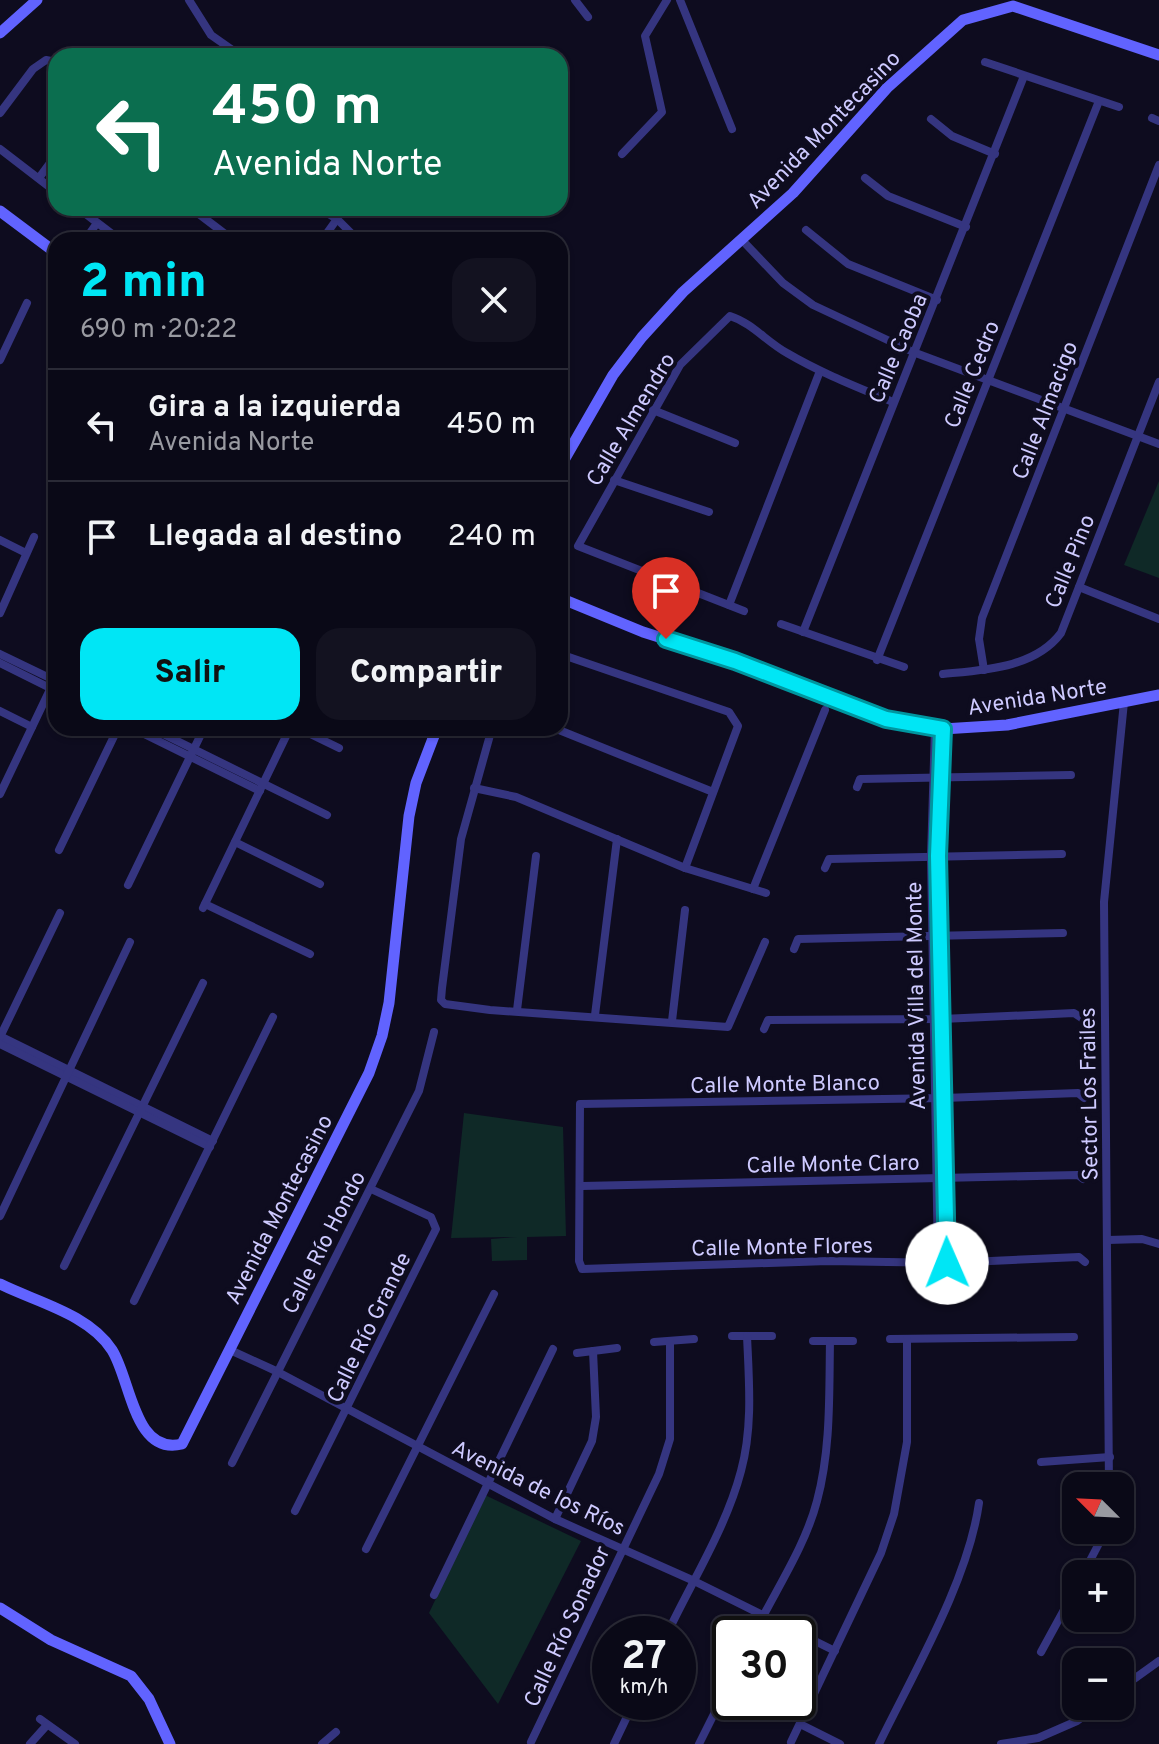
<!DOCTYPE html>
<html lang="es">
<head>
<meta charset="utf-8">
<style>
	:root { --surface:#0a0917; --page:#131220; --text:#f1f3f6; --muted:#999aa1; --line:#2a2a36; --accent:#00e6f5 }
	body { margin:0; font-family:Overpass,sans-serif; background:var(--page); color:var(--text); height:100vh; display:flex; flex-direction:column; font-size:30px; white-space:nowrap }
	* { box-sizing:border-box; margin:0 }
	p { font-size:26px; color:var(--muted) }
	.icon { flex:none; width:44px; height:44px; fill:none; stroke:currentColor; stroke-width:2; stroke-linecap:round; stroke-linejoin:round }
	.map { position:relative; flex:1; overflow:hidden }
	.panel { position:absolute; left:48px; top:232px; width:520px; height:504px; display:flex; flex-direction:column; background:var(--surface); border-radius:24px; box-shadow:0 2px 6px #0004,0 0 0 2px var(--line) }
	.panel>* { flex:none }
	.hud { position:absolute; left:48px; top:48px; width:520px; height:168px; border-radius:24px; box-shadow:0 2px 6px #0004,0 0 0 2px var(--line); background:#0b6e4f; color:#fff; overflow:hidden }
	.needle { width:52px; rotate:294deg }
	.buttons { position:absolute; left:1062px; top:1472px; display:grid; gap:16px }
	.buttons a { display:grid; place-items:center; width:72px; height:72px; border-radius:16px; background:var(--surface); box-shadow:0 2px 6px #0004,0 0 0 2px var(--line); font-size:40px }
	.speed { position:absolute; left:592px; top:1616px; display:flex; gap:16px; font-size:40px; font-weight:700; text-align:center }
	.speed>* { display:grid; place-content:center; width:104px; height:104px; border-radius:50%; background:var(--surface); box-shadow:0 2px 6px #0004,0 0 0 2px var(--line); line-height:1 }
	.speed small { font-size:20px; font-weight:400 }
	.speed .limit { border:4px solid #111; border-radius:12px; background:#fff; color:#111 }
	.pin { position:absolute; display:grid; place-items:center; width:68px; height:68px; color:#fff; margin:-82px -34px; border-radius:50% 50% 50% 0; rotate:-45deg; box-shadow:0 0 8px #0007 }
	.pin .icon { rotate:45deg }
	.me { position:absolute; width:88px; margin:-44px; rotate:359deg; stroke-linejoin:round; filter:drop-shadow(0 0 6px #0008) }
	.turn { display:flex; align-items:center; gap:28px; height:168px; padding:0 32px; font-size:36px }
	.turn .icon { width:104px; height:104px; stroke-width:2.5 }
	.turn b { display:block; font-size:56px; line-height:68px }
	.round { display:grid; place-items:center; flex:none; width:84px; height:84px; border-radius:24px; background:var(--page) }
	.summary { display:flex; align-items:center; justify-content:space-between; height:136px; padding:0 32px }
	h1 { font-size:48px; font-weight:800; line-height:60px; color:var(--accent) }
	.button { display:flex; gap:16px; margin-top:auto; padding:16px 32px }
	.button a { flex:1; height:92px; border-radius:24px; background:var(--accent); color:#111; font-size:32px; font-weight:800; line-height:92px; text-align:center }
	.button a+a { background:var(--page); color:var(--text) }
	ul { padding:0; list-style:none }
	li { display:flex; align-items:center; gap:24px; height:112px; padding:0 32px; border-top:2px solid var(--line) }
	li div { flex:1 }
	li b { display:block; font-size:30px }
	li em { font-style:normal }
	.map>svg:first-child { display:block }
</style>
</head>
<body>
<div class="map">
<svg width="1159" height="1744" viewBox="0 0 1159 1744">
	<rect width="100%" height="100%" fill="#0e0c1f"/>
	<g fill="#0f2927">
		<path d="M 1159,481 L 1159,578 L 1124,565 Z"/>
		<path d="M 464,1113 L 563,1127 L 566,1236 L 527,1237 L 527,1260 L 492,1261 L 491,1239 L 517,1237 L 451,1238 Z"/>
		<path d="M 485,1495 L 581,1541 L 498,1704 L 429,1613 Z"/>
	</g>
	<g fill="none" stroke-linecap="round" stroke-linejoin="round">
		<g stroke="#353580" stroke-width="8">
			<path d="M 189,0 L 211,35 L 241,56"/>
			<path d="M 575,0 L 588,17"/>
			<path d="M 680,0 L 732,129"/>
			<path d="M 985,62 L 1119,107"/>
			<path d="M 0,113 L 33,69 L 46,60 L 56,62"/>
			<path d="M 1152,118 L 1159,121"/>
			<path d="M 931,119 L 952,136 L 995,154"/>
			<path d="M 0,149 L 56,192"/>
			<path d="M 622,154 L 662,112 L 645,36 L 667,0"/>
			<path d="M 39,178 L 56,155"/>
			<path d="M 865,178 L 888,196 L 966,227"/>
			<path d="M 78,208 L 120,240"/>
			<path d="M 191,208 L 233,240"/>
			<path d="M 319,208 L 337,219 L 358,240"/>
			<path d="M 806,230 L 848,264 L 937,300"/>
			<path d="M 741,239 L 783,283 L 813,305 L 913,352 L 1159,444"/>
			<path d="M 85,240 L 97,223"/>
			<path d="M 322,240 L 337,219"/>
			<path d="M 0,360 L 27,303"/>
			<path d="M 653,410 L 735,443"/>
			<path d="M 614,480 L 709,512"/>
			<path d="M 0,540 L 26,553"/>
			<path d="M 1079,587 L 1159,619"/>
			<path d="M 729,605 L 820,371"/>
			<path d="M 744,611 L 578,546 L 680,365 L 730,316 C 752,323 767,342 787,353 C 821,373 857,387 893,402"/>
			<path d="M 0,613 L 34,537"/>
			<path d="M 781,624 L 904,667"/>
			<path d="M 803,632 L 1024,76"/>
			<path d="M 0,654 L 56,681"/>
			<path d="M 560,654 L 729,712 L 738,726 L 685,868"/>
			<path d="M 877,660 L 1099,101"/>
			<path d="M 0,663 L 56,691"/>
			<path d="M 984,670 L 979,639 L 982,618 L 1159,165"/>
			<path d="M 943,674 C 984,670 1035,668 1061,633 L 1159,382"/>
			<path d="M 0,711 L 32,727"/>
			<path d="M 132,728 L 260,791"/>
			<path d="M 151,728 L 327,815"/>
			<path d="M 298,728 L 339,748"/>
			<path d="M 492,728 L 461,839 L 442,988 L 441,1000 L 445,1004 L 490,1010 L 728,1027 L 765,942"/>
			<path d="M 554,728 L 713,792"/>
			<path d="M 935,728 L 931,856 L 938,1263"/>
			<path d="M 943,729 L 938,856 L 947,1263"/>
			<path d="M 857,787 L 860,779 L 1071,775"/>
			<path d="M 474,788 L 516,797 L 685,868 L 766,893"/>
			<path d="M 0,794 L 56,677"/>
			<path d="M 235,842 L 320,884"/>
			<path d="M 59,850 L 118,728"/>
			<path d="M 825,868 L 829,859 L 1062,854"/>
			<path d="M 128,885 L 204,728"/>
			<path d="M 753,889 L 825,710"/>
			<path d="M 205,904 L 310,954"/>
			<path d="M 203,908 L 290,728"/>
			<path d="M 794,949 L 798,939 L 1063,933"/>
			<path d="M 517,1010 L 536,856"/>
			<path d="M 595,1015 L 617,839"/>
			<path d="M 672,1021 L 685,910"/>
			<path d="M 764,1029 L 768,1020 L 942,1019 L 1074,1013 L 1083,1019"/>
			<path d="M 0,1036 L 213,1141"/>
			<path d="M 0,1037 L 60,913"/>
			<path d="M 0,1044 L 210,1147"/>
			<path d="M 1084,1098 L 1078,1093 L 944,1098 L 580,1104 L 579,1261 L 582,1269 L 828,1261 L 947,1263 L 1079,1257 L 1085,1262"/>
			<path d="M 582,1186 L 1078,1175 L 1083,1179"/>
			<path d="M 0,1216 L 130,942"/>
			<path d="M 1108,1240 L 1142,1239 L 1159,1244"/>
			<path d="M 64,1266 L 203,983"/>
			<path d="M 134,1301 L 273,1017"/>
			<path d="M 732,1336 L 772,1336"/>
			<path d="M 890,1339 L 1074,1337"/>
			<path d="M 813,1341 L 853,1341"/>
			<path d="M 654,1342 L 694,1339"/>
			<path d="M 230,1350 L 276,1371 L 555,1519 L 692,1580 L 835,1651"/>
			<path d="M 577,1353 L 617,1348"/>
			<path d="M 1041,1462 L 1110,1457"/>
			<path d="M 232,1463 L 419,1091 L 434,1032"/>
			<path d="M 1109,1486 L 1104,902 L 1124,702"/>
			<path d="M 295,1511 L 436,1229 L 431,1217 L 371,1189"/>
			<path d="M 555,1519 L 592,1441 L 596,1417 L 593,1351"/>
			<path d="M 366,1549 L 494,1294"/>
			<path d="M 1083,1574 L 1106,1530"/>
			<path d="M 434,1595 L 553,1349"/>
			<path d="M 667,1634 C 692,1581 726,1528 741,1471 C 753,1427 749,1381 747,1336"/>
			<path d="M 754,1634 C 775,1591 805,1547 817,1501 C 831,1449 829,1395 830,1341"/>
			<path d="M 1041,1652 L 1076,1588"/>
			<path d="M 1120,1689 L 1159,1661"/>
			<path d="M 40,1719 L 75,1744"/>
			<path d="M 800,1724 L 840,1744"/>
			<path d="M 531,1742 L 659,1474 L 670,1439 L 670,1341"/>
			<path d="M 791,1742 L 881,1553 L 894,1514 L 907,1442 L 907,1339"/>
			<path d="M 30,1744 L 47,1725"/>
			<path d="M 322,1744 L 336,1732"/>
			<path d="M 614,1744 L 634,1702"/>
			<path d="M 699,1744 L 730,1682"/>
			<path d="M 879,1744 C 914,1672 968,1581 979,1503"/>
			<path d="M 1001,1744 L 1038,1738 L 1077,1721 L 1097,1706"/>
		</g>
		<g stroke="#6163ff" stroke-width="11">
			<path d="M 0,33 L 37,0"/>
			<path d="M 0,211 L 56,253"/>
			<path d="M 560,467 L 613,375 L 642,337 L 683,292 L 793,193 L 887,88 L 963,20 L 1013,6 L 1159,55"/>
			<path d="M 560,598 L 643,632 L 735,661 L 902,723 L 943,729 L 1007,725 L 1159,695"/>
			<path d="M 0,1284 C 36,1302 89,1314 112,1350 C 131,1380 134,1456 182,1444 L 369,1073 L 382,1036 L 389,1003 L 409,816 L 416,783 L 437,728"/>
			<path d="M 0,1608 L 51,1640 L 131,1676 L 149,1699 L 170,1744"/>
		</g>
	</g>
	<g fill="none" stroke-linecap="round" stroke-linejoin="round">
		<defs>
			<path id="route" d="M 666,639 L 735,661 L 886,719 L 943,729 L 938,856 L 947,1263"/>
		</defs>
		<use href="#route" stroke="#00969f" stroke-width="20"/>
		<use href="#route" stroke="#00e6f5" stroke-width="14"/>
	</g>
	<g text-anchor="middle" stroke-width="8" stroke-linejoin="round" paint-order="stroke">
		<g font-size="22" fill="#cecaff" stroke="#0e0c1f">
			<text transform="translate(823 129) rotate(-46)" y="8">Avenida Montecasino</text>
			<text transform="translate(897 348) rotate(-67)" y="8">Calle Caoba</text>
			<text transform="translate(971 374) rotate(-68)" y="8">Calle Cedro</text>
			<text transform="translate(1044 410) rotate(-69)" y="8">Calle Almacigo</text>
			<text transform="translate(630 419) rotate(-59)" y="8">Calle Almendro</text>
			<text transform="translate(1069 561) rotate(-68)" y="8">Calle Pino</text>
			<text transform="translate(1037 696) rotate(-9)" y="8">Avenida Norte</text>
			<text transform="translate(915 996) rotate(-91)" y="8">Avenida Villa del Monte</text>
			<text transform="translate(785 1083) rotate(-1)" y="8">Calle Monte Blanco</text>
			<text transform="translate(1088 1094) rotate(-91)" y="8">Sector Los Frailes</text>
			<text transform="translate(833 1163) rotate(-1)" y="8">Calle Monte Claro</text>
			<text transform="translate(278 1209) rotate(-63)" y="8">Avenida Montecasino</text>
			<text transform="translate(323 1242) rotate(-63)" y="8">Calle Río Hondo</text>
			<text transform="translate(782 1246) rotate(-1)" y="8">Calle Monte Flores</text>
			<text transform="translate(368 1327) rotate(-64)" y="8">Calle Río Grande</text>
			<text transform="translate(539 1487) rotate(26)" y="8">Avenida de los Ríos</text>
			<text transform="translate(566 1626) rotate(-65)" y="8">Calle Río Sonador</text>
		</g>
	</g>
</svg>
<div class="buttons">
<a><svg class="needle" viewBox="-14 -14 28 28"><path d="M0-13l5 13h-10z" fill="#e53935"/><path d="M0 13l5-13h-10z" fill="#999aa1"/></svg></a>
<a>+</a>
<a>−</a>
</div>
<div class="speed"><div>27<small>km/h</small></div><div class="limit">30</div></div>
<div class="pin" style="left:666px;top:639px;background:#d93025"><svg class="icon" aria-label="arrive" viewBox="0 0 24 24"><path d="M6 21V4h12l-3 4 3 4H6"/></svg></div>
<svg class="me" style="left:947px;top:1263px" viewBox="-20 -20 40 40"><circle r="19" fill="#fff"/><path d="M0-13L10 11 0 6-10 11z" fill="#00e6f5"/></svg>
<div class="hud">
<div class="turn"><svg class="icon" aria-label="left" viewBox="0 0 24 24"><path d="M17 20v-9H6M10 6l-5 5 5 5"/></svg><div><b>450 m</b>Avenida Norte</div></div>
</div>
<section class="panel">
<div class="summary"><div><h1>2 min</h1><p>690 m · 20:22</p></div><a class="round"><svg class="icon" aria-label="close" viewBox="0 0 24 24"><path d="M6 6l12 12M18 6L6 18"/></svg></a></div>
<ul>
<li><svg class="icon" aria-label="left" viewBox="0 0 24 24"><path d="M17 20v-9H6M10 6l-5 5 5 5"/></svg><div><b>Gira a la izquierda</b><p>Avenida Norte</p></div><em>450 m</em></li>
<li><svg class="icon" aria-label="arrive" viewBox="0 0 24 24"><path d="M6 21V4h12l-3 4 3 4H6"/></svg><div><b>Llegada al destino</b></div><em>240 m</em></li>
</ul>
<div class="button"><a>Salir</a><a>Compartir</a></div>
</section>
</div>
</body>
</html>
